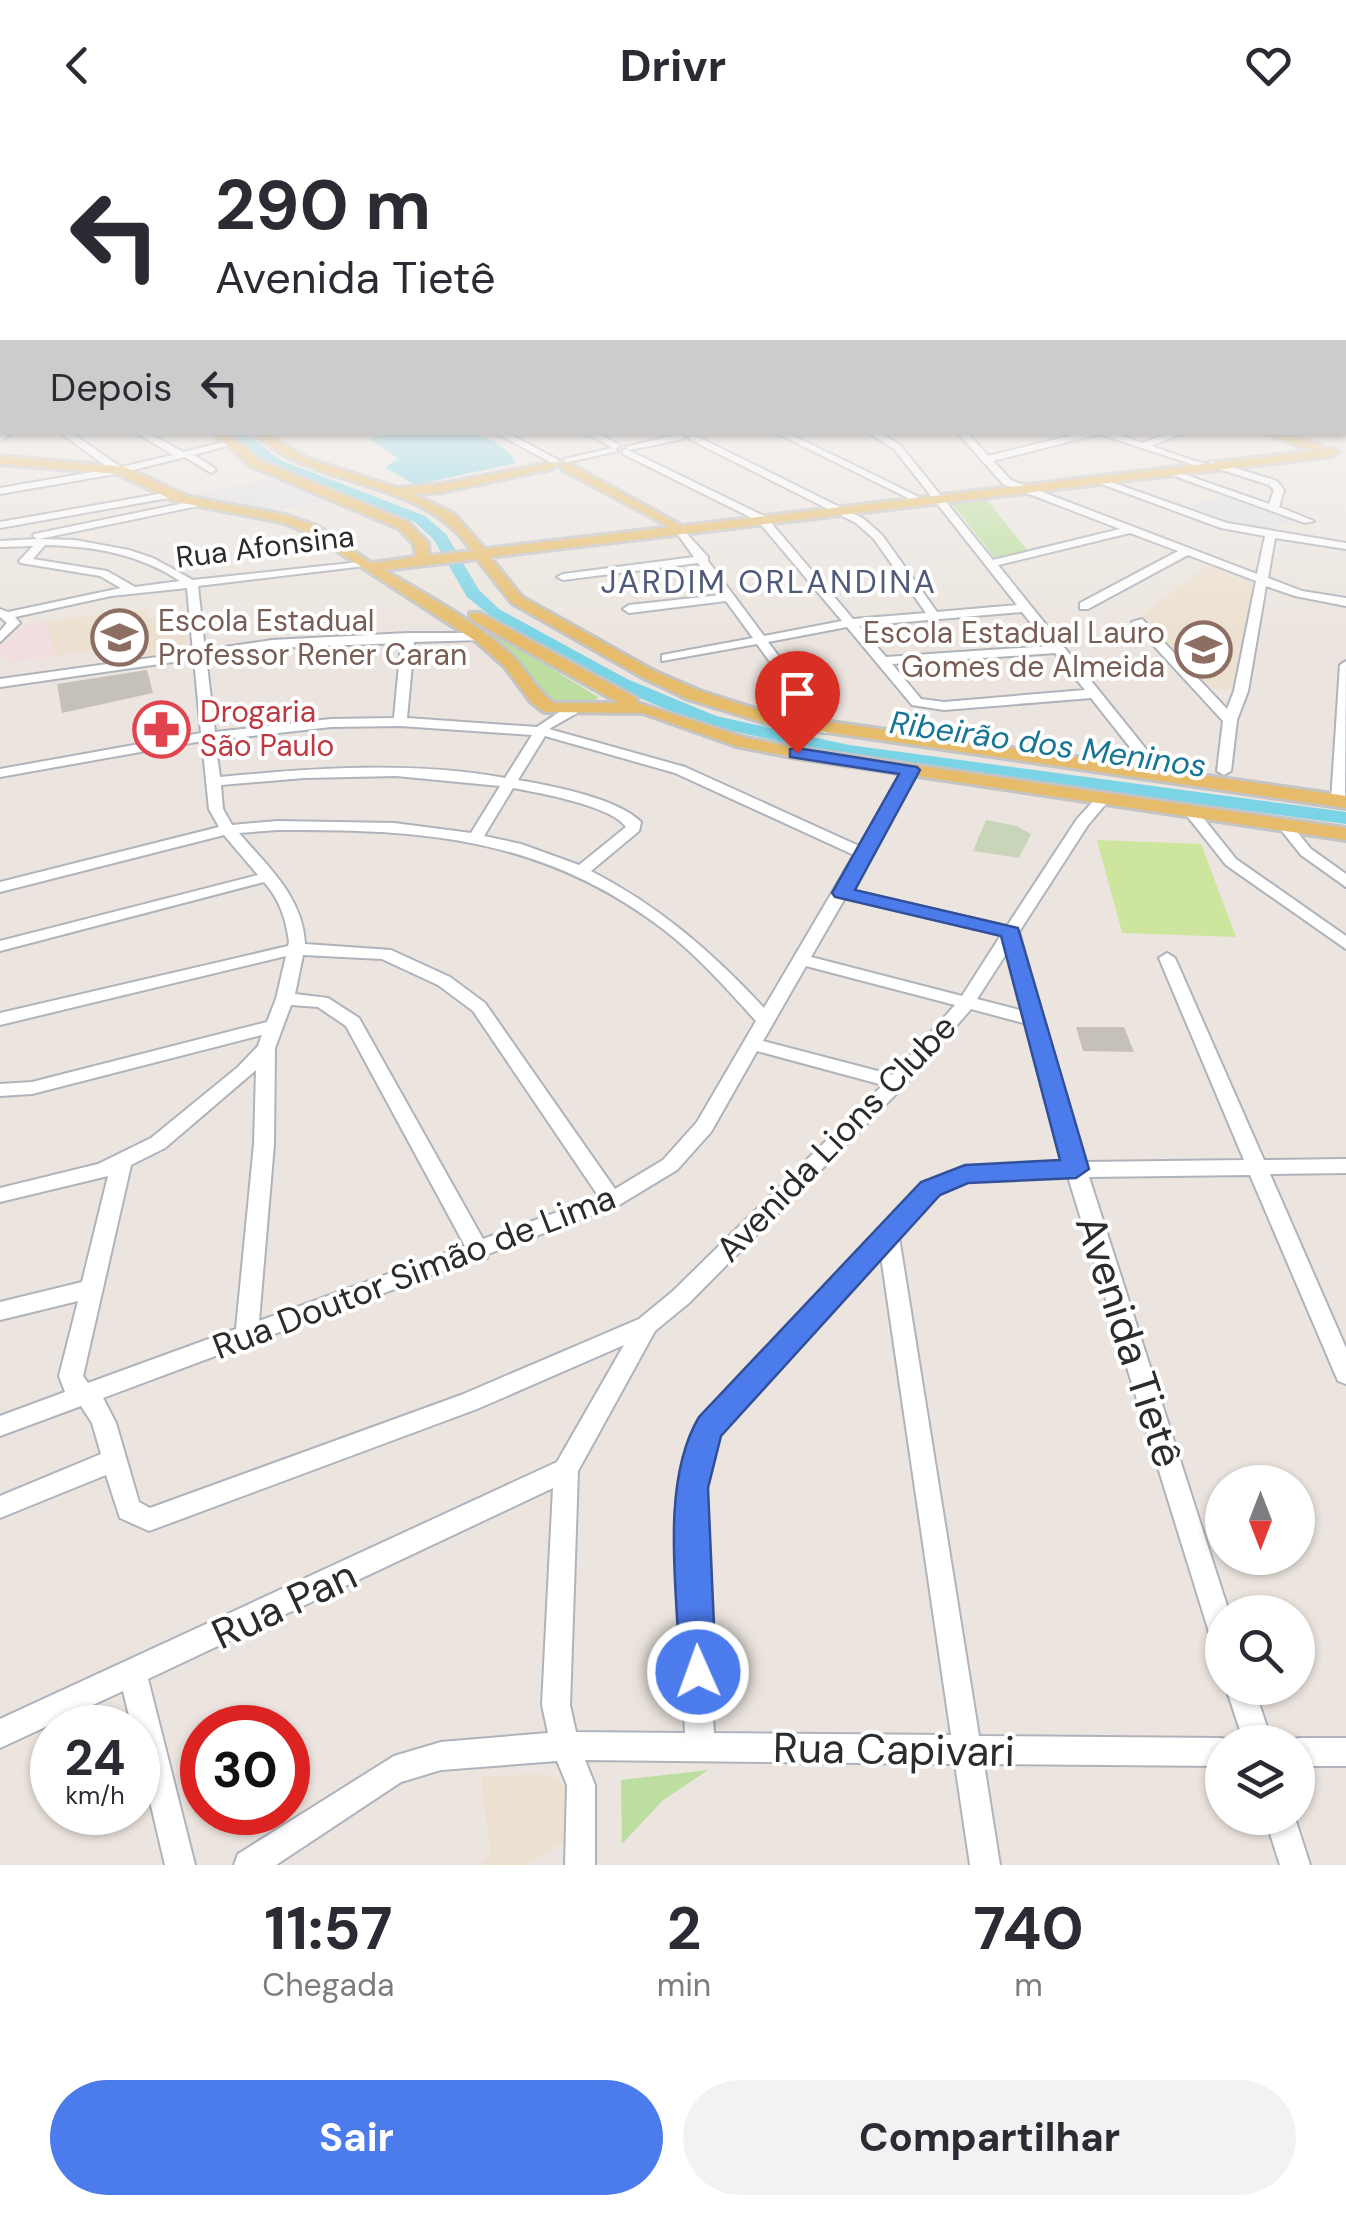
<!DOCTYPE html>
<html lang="pt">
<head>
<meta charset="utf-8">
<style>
	:root { --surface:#fff; --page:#f2f2f3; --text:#2b2b33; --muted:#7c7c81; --accent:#4c7bec }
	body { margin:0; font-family:"DM Sans",sans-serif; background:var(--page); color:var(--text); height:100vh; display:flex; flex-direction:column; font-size:38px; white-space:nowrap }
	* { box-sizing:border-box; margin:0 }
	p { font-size:32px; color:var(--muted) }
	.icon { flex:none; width:55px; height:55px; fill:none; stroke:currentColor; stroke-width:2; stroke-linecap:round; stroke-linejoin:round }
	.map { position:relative; height:1735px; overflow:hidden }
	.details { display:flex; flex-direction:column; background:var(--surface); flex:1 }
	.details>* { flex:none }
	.banner { position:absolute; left:0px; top:0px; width:1348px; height:305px; box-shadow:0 2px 8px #0004; background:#fff; color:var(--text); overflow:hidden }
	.needle { width:65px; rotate:180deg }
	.buttons { position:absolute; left:1205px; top:1335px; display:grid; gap:20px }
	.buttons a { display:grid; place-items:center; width:110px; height:110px; border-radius:50%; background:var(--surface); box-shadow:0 2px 8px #0004; font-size:50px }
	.speed { position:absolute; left:30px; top:1575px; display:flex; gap:20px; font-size:50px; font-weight:700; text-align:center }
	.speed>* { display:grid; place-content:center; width:130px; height:130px; border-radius:50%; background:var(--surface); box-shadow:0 2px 8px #0004; line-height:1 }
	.speed small { font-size:25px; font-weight:400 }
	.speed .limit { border:15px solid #d22; background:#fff; color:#111 }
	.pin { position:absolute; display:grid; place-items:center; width:85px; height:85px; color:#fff; margin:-102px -42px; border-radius:50% 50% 50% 0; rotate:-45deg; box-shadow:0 0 10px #0007 }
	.pin .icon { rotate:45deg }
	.me { position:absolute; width:110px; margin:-55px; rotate:358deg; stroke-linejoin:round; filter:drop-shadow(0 0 8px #0008) }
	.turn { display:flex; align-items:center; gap:35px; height:210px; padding:0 50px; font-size:45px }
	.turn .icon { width:130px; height:130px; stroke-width:2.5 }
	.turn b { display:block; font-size:70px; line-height:85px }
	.then { display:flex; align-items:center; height:95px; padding:0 50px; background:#0003; gap:20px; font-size:38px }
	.eta { display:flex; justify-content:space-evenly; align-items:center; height:170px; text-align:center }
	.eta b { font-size:60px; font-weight:700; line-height:70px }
	.primary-button { display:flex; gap:20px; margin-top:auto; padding:20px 50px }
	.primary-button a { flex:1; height:115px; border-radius:60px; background:var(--accent); color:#fff; font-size:40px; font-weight:700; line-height:115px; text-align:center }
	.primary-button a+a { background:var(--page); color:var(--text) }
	header { display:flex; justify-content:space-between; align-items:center; height:130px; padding:0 50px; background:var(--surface); font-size:45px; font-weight:700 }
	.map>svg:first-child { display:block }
</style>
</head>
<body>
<header><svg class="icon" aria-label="back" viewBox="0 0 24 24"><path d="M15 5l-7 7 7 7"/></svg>Drivr<svg class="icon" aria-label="heart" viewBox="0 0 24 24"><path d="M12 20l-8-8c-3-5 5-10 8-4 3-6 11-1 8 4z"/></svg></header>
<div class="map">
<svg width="1346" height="1735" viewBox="0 0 1346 1735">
	<rect width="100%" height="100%" fill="#ece5df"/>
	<g fill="#e0dfe5">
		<path d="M 279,348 L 330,370 L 271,381 L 193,364 Z"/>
		<path d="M 1225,364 L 1297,388 L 1264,402 L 1184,379 Z"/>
	</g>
	<g fill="#ece0d0">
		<path d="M 1208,435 L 1254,453 L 1231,560 L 1203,556 L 1139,487 Z"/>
		<path d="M 147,479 L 148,488 L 185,484 L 188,517 L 129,530 L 123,514 L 55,526 L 47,491 Z"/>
		<path d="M 535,1644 L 556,1647 L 573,1665 L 570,1707 L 527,1735 L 481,1735 L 491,1724 L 481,1647 Z"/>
	</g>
	<path fill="#f2dde0" d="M 47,491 L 55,526 L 13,532 L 0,523 L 0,515 L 19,505 L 28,494 Z"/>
	<g fill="#bcdea0">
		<path d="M 987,370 L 1028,421 L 995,428 L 950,371 Z"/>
		<path d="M 382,435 L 598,567 L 596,570 L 558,577 L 541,568 L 528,541 L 509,522 Z"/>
		<path d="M 708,1640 L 662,1671 L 622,1714 L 621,1650 Z"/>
	</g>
	<path fill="#c9d5b8" d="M 986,690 L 1017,696 L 1031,704 L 1019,728 L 973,721 Z"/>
	<path fill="#cde59d" d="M 1097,710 L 1201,714 L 1236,807 L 1122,803 Z"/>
	<path fill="#7bd4e6" d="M 400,303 C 444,302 493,293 516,333 L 415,355 L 385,337 L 399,329 L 369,308 Z"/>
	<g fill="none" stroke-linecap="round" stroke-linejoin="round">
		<path fill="#7bd4e6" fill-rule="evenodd" d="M 231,302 L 245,302 L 280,330 L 425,386 L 446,404 L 479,460 L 499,479 L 627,549 L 716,586 L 849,615 L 1346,682 L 1346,694 L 849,627 L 702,594 L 613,557 L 503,496 L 467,467 L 434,410 L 415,392 L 270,336 Z"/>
	</g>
	<g fill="#c5c0ba">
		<path d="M 147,540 L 153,563 L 62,583 L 57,554 Z"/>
		<path d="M 1076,897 L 1124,897 L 1134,922 L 1083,921 Z"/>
	</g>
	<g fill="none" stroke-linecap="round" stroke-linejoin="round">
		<defs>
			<g id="minor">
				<path d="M 2,264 L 2,271 L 0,272 L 0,265 Z"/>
				<rect x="1345" y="268" width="1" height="6"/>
				<path d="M 3,302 L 14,302 L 0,311 Z"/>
				<path d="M 59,302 L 70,302 L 121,337 L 173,325 L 135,302 L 147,302 L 183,322 L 229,311 L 234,314 L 194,325 L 214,338 L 216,340 L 211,343 L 185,327 L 121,343 L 0,364 L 0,358 L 110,339 Z"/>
				<path d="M 494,302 L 506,302 L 560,331 L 552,333 Z"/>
				<path d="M 583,302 L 595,302 L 618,314 L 620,316 L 615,319 L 618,321 L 564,333 L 564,329 L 613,318 Z"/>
				<path d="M 774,302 L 786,302 L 919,367 L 910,369 Z"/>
				<path d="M 867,302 L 879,302 L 900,315 L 993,430 L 1120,399 L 1003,354 L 957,302 L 967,302 L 988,326 L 1084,302 L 1112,302 L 1142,313 L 1172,302 L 1187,302 L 1151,316 L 1204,334 L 1204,338 L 1099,304 L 993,331 L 1011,350 L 1257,444 L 1265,406 L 1221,398 L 1088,349 L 1097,347 L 1227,393 L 1346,413 L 1346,419 L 1275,408 L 1268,448 L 1302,461 L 1346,468 L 1346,476 L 1295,466 L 1266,456 L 1248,561 L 1237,590 L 1231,641 L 1224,645 L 1217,641 L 1223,591 L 1132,492 L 1142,489 L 1227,579 L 1234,561 L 1256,451 L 1188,425 L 1088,479 L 1080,479 L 1080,473 L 1178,421 L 1130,403 L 998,435 L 1154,629 L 1156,632 L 1149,636 L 1144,635 L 1091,568 L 944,580 L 912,575 L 847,497 L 768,512 L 833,599 L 826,603 L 821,602 L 757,514 L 662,531 L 662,525 L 753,508 L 726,471 L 629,483 L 623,479 L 629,475 L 721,465 L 698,433 L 563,450 L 557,447 L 563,444 L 694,427 L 671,395 L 676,392 L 708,427 L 708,431 L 764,506 L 842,491 L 758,391 L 623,324 L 623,320 L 626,319 L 766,387 L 853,489 L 926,483 L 874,409 L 856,393 L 691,310 L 689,308 L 694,305 L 864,389 L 882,405 L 937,482 L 1017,475 L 894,319 ZM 1022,482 L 1049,516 L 886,527 L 859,496 ZM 1055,523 L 1085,560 L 944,572 L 921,569 L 892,534 Z"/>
				<path d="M 680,304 L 685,307 L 683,309 L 630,320 L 625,317 Z"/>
				<path d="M 1213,331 L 1277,351 L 1284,360 L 1279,377 L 1314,391 L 1305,393 L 1158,340 L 1166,338 L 1269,374 L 1274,360 L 1269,355 L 1210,336 L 1210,332 Z"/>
				<path d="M 170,362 L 174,363 L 174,367 L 0,398 L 0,392 Z"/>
				<path d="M 199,370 L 204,373 L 203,375 L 39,409 L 75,410 L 129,420 L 153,428 L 193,450 L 369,431 L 371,433 L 365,436 L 198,456 L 205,520 L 272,510 L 408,503 L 486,503 L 488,506 L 482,510 L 414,512 L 407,588 L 537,597 L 567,577 L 577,577 L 577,583 L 549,599 L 685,637 L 859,716 L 906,637 L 916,637 L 918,640 L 849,760 L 1007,796 L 1077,689 L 1098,666 L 1108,666 L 1110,669 L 1088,695 L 1019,802 L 1084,1032 L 1244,1030 L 1159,828 L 1167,823 L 1175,828 L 1264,1030 L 1346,1029 L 1346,1043 L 1270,1044 L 1346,1218 L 1346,1254 L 1338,1251 L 1335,1244 L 1250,1045 L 1089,1047 L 1229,1482 L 1222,1482 L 1222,1515 L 1213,1511 L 1209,1502 L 1068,1047 L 968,1051 L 938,1064 L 899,1107 L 979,1606 L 1222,1608 L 1232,1612 L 1222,1612 L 1222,1636 L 984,1634 L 1000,1735 L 970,1735 L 955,1634 L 585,1630 L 595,1655 L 595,1735 L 565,1735 L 567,1655 L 557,1631 L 441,1640 L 401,1652 L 276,1735 L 234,1735 L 238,1724 L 394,1626 L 441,1612 L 548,1603 L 542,1575 L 553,1358 L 148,1549 L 195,1735 L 165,1735 L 138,1620 L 138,1598 L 132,1598 L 123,1561 L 0,1618 L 0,1589 L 557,1332 L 624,1215 L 477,1279 L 149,1401 L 120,1388 L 106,1345 L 0,1388 L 0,1366 L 101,1324 L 92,1293 L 81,1276 L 0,1306 L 0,1286 L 65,1262 L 59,1246 L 78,1171 L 0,1190 L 0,1172 L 82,1152 L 108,1046 L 0,1072 L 0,1058 L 98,1034 L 151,1008 L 238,937 L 258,916 L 262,905 L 32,964 L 0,966 L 0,954 L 32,952 L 267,892 L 276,869 L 286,826 L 0,895 L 0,883 L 288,816 L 289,812 C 286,789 280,770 264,752 L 0,821 L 0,811 L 258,745 L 224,705 L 0,762 L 0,752 L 219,697 L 209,679 L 202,611 L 0,647 L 0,639 L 201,603 L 194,529 L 0,557 L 0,549 L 193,522 L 187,458 L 111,466 L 15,487 L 20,493 L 0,512 L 0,501 L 7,493 L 0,487 L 0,479 L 8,482 L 121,458 L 100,446 L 21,433 L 19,431 L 33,416 L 0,417 L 0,411 L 37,409 L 33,406 L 34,404 ZM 45,415 C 93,416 140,424 180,451 L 135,457 L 107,441 L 33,429 ZM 401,513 L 394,588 L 331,589 L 215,602 L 206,527 L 272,518 ZM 400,596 L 532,605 L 505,648 C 411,631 314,638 220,647 L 215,610 L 331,597 ZM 545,606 L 675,643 L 854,725 L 764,878 C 712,822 659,776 591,741 L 639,701 L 641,692 C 617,668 552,656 518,650 ZM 396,646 L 500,656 L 471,703 L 394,693 L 277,691 L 232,695 L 223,679 L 221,655 L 304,648 ZM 513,658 C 540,663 612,676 626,697 L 579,735 L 521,714 L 484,706 ZM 277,700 C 423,699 542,707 663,799 C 698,826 727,859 756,891 L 697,992 L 663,1030 L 615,1059 L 485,873 L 450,847 L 391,820 L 305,814 C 303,767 268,737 239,703 ZM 845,768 L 1001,805 L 962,866 L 811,827 ZM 1008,821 L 1024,881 L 977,869 ZM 303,825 L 382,829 L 438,855 L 473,881 L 599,1067 L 483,1109 L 359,888 L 328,868 L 295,864 ZM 806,836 L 955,875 L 893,945 L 763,911 ZM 291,875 L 318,877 L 346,896 L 465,1116 L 259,1191 L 274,1014 L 275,918 ZM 971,879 L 1027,894 L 1064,1033 L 965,1037 L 924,1054 L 702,1289 C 661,1373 682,1510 685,1603 L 576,1602 L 570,1575 L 578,1341 L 655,1201 L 689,1173 L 904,956 ZM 757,921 L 883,955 L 673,1161 L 639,1189 L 461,1265 L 150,1378 L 139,1372 L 116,1293 L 103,1268 L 475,1129 L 487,1128 L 488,1124 L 619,1075 L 677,1040 L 711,1002 ZM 256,940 L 254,1014 L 236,1199 L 88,1253 L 83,1246 L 131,1035 L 165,1018 ZM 881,1126 L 951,1605 L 714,1603 C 709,1511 688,1389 720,1302 Z"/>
				<path d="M 1346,531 L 1345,671 L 1338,675 L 1331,671 L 1340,535 Z"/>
				<path d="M 1191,678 L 1196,679 L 1236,729 L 1346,806 L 1346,819 L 1226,735 L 1184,682 Z"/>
				<path d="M 1284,691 L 1289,692 L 1311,719 L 1346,744 L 1346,757 L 1301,725 L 1277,695 Z"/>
				<path d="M 1226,1558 L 1254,1558 L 1272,1612 L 1244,1612 Z"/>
				<path d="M 1298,1608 L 1346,1608 L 1346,1636 L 1298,1636 L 1298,1612 L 1288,1612 Z"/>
				<path d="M 1265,1688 L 1295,1688 L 1310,1735 L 1280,1735 Z"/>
			</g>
			<g id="major">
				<rect x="1345" y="282" width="1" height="6"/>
				<path d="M 212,302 L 226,302 L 259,330 L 408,392 L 428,413 L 429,426 L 472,421 C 423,346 315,361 252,302 L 266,302 L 306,328 L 397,358 L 441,354 L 555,332 L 557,335 L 551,339 L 441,362 L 413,364 L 454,384 L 485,419 L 670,397 L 562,339 L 562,333 L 566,332 L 682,396 L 1313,321 L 1262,302 L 1282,302 L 1321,315 L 1322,320 L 1336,319 L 1338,322 L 1332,326 L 490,427 L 522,467 L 654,541 L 700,561 L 768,583 L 1346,666 L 1346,678 L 765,593 L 688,569 L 642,547 L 512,473 L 477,429 L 384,440 C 426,465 470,488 507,521 C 525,536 534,559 554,573 L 619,573 L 470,489 L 470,483 L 480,483 L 636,568 L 638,573 L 746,608 L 797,618 L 1346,698 L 1346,710 L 797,628 L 736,616 L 643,583 L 544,582 L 531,572 L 505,537 L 477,512 L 311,404 L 281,392 L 177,372 L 118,344 L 0,334 L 0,326 L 125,337 L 186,366 L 285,385 L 317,396 L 371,433 L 416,427 L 414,414 L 398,398 L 251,336 Z"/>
			</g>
		</defs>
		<use href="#minor" stroke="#afb3bb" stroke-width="4"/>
		<use href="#major" stroke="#c4c4c4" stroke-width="6"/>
		<use href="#minor" fill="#fff" fill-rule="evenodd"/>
		<use href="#major" fill="#e6bc6a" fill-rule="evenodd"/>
	</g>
	<linearGradient id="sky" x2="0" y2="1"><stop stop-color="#7cc1e7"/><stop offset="0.52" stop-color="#f6f3f1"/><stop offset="1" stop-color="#f6f3f1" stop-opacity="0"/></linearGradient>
	<rect width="1346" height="507" fill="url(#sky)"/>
	<path fill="#4c7bec" stroke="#315099" stroke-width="2.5" d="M 797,618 L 917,637 L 920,640 L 855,760 L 1018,798 L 1089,1039 L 1076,1048 L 968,1053 L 940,1065 L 721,1306 L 708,1358 L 716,1542 L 710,1554 L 698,1559 L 685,1554 L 680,1542 C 678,1465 659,1354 699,1287 L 921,1052 L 965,1035 L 1060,1030 L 1001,806 L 835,767 L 832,763 L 899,644 L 790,627 L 790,619 Z"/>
	<defs>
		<symbol id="school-ring" viewBox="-11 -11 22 22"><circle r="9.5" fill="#fff" stroke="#8d6e63" stroke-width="1.5"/><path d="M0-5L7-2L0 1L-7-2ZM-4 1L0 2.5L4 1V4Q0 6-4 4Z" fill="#8d6e63"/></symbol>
		<symbol id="pharmacy-ring" viewBox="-11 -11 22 22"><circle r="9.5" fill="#fff" stroke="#e0444e" stroke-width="1.5"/><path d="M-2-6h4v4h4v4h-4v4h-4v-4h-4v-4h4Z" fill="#e0444e"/></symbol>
	</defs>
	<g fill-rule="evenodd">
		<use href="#school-ring" x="88" y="476" width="63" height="63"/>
		<use href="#school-ring" x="1172" y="488" width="63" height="63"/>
		<use href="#pharmacy-ring" x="130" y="568" width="63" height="63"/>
	</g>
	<g text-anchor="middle" stroke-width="8" stroke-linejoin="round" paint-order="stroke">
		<g font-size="30" fill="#2c2c2c" stroke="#fff">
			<text transform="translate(265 417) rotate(-7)" y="10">Rua Afonsina</text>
		</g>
		<g font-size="30" fill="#785e54" stroke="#fff" text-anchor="start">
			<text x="158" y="501">Escola Estadual<tspan x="158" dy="34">Professor Rener Caran</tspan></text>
			<text x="1165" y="513" text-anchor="end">Escola Estadual Lauro<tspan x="1165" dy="34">Gomes de Almeida</tspan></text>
		</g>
		<g font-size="30" fill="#be3a42" stroke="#fff" text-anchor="start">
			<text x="200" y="592">Drogaria<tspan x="200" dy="34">São Paulo</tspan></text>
		</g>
		<g font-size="32" letter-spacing="2.5" fill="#4f5b79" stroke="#fff">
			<text x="769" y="463">JARDIM ORLANDINA</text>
		</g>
		<g font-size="32" font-style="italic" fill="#187593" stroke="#fff">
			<text transform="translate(1048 614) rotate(8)" y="11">Ribeirão dos Meninos</text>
		</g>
		<g font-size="35" fill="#2c2c2c" stroke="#fff">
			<text transform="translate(836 1008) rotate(-46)" y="12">Avenida Lions Clube</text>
			<text transform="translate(414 1142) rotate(-21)" y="12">Rua Doutor Simão de Lima</text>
		</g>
		<g font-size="42" fill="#2c2c2c" stroke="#fff">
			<text transform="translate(1130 1211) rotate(72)" y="15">Avenida Tietê</text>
			<text transform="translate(284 1474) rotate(-25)" y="15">Rua Pan</text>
			<text transform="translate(894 1619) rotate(1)" y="15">Rua Capivari</text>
		</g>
	</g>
</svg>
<div class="buttons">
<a><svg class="needle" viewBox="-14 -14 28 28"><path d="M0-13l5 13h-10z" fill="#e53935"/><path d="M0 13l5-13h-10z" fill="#7c7c81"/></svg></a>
<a><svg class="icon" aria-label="search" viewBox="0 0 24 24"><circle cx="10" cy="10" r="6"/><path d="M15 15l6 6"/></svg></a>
<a><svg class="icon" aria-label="layers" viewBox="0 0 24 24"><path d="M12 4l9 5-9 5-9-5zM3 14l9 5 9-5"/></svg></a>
</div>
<div class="speed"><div>24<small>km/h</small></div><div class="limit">30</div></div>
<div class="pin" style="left:797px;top:623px;background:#d93025"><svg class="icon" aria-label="arrive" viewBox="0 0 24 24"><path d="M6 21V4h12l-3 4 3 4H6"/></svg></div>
<svg class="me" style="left:698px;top:1542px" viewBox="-20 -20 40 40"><circle r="17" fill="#4c7bec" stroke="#fff" stroke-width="3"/><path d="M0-11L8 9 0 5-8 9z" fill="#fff"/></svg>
<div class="banner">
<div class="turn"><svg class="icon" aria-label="left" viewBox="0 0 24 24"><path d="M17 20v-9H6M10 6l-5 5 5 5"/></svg><div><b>290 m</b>Avenida Tietê</div></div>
<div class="then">Depois<svg class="icon" aria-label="left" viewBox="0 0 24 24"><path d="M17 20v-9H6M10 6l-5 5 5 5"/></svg></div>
</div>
</div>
<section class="details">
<div class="eta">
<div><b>11:57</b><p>Chegada</p></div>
<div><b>2</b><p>min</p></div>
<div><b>740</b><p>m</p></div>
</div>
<div class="primary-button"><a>Sair</a><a>Compartilhar</a></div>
</section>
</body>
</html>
